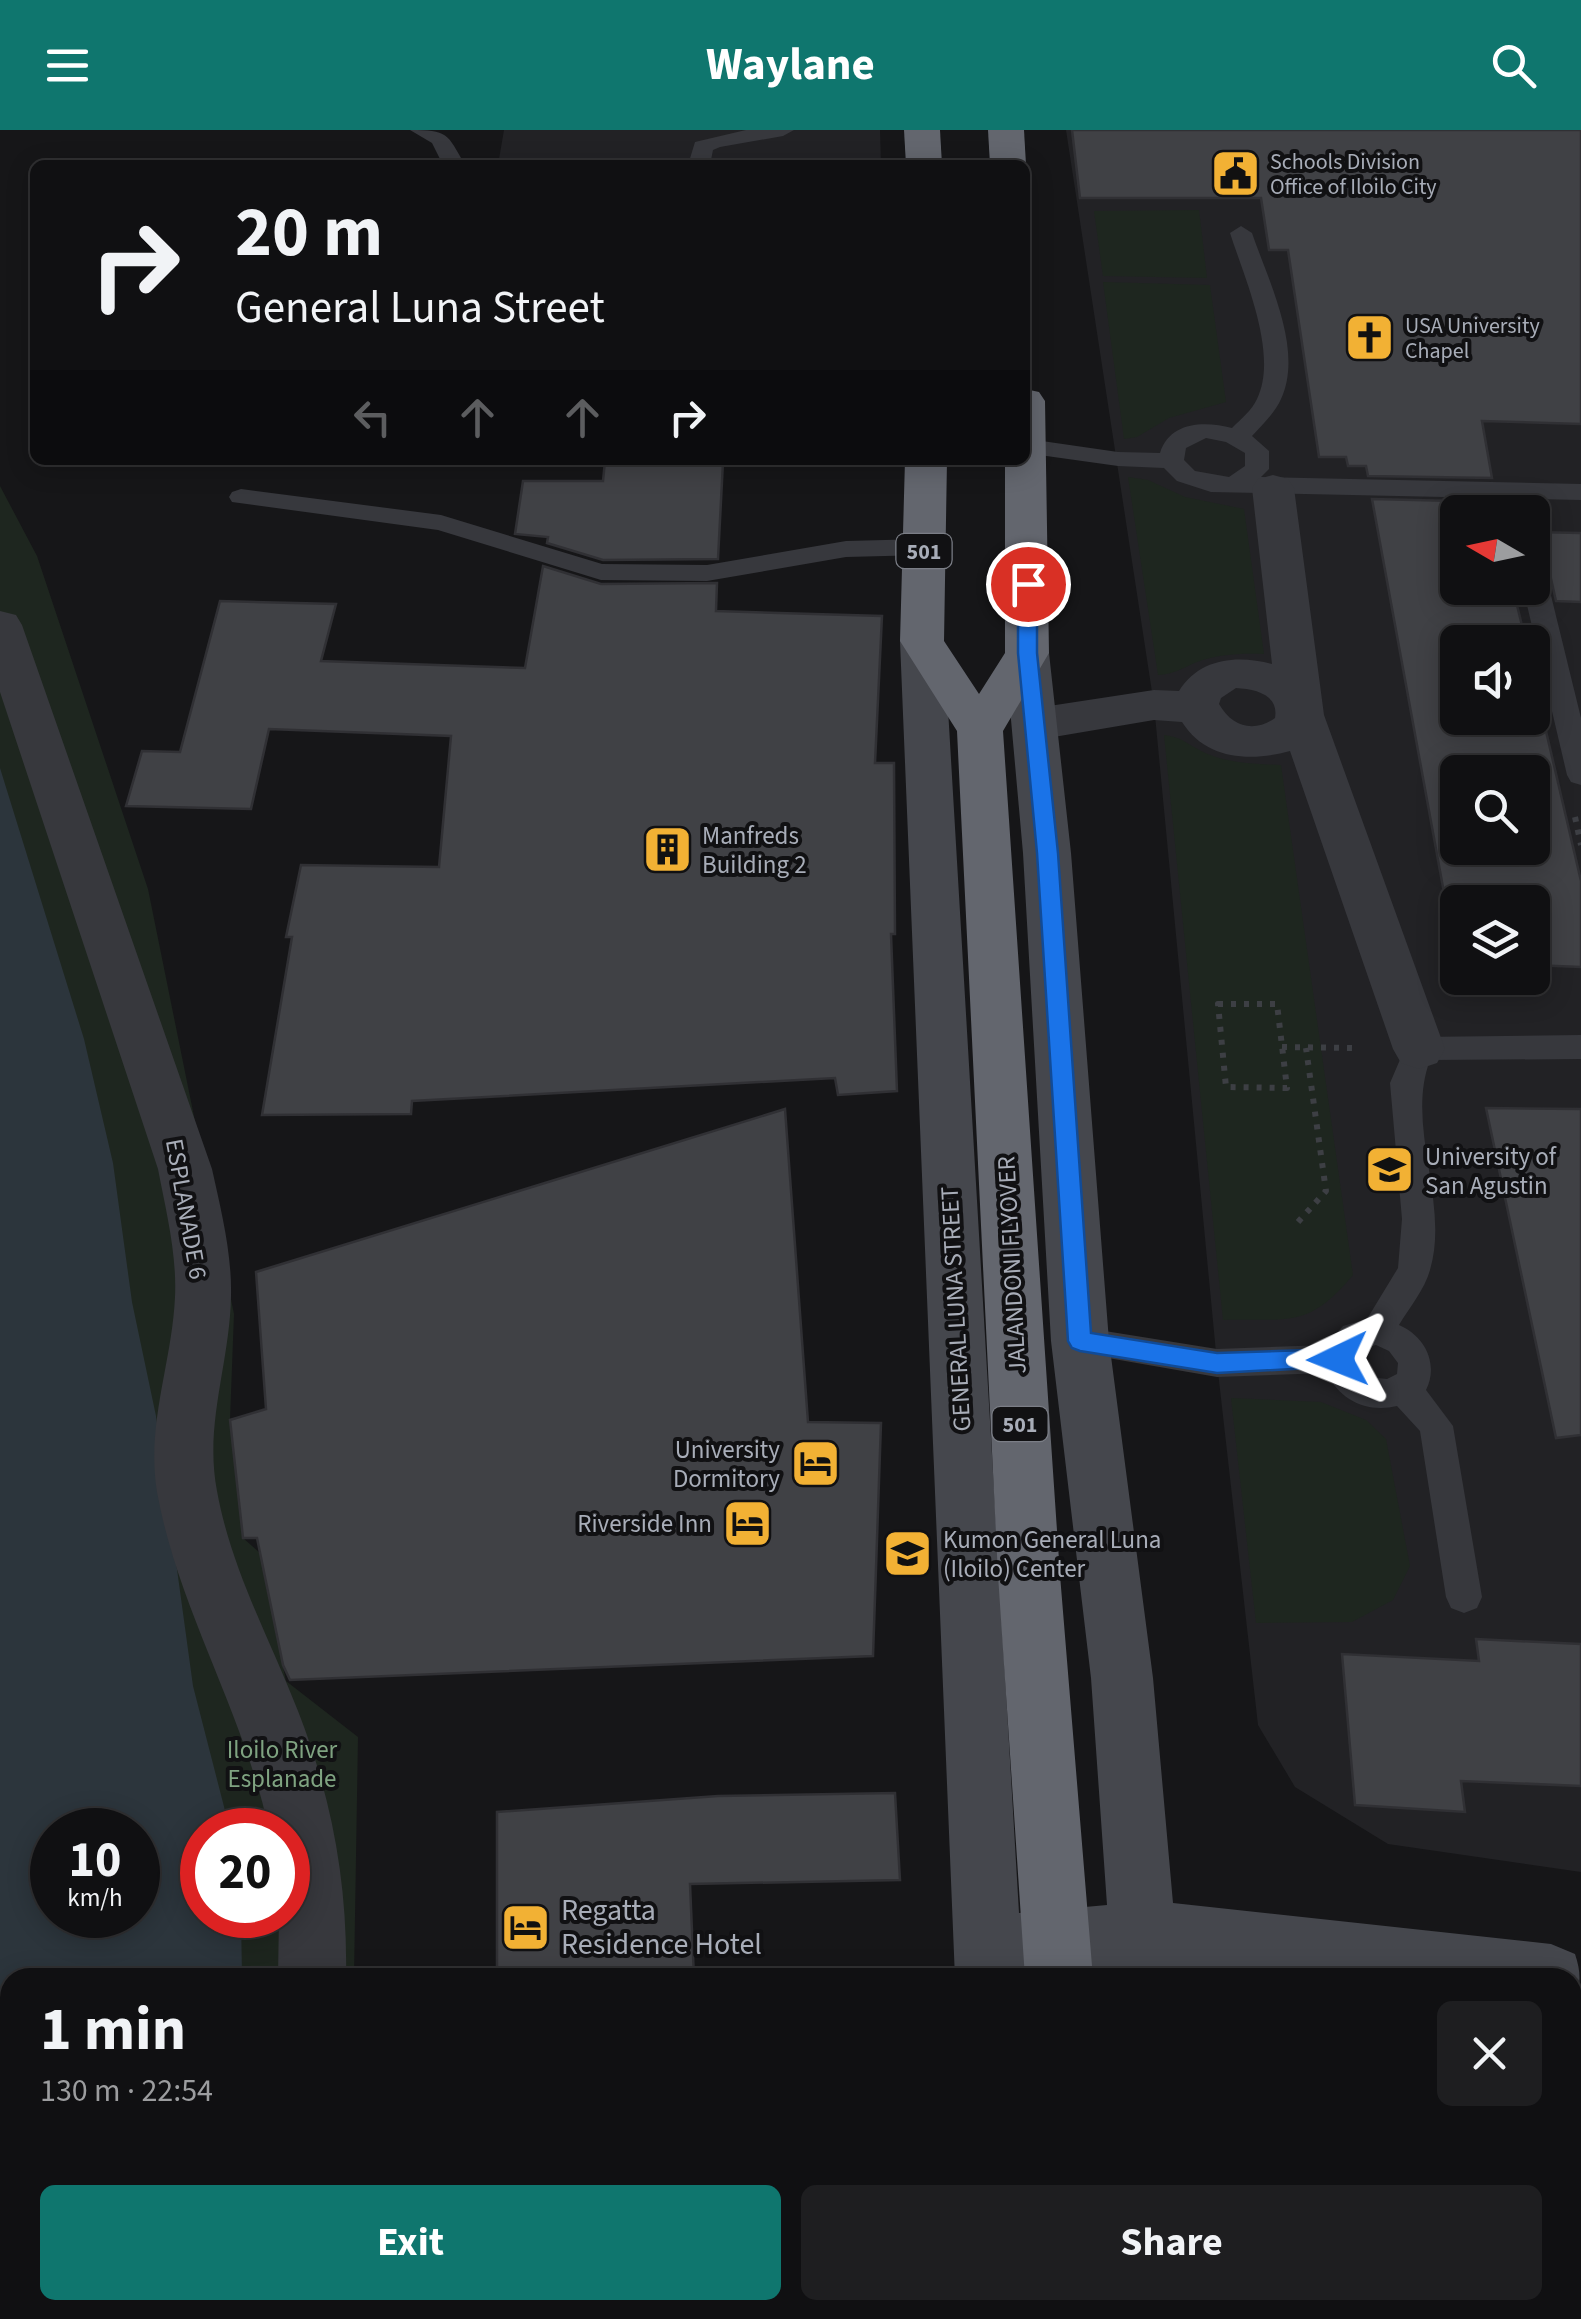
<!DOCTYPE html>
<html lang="en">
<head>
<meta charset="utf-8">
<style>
	:root { --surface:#101012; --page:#1e1e20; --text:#f1f3f6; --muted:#9c9d9f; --line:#303032; --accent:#0f766e }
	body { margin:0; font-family:"Source Sans 3",sans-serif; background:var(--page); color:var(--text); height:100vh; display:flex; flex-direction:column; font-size:38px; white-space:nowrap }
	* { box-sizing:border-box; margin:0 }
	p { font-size:32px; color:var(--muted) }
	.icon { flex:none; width:55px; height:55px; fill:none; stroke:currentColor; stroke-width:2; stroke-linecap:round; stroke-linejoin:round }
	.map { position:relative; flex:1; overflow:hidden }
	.details { position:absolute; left:0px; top:1838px; width:1582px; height:352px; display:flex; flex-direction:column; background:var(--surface); border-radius:30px 30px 0 0; box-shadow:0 5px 25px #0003,0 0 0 2px var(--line) }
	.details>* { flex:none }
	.hud { position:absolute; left:30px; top:30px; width:1000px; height:305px; border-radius:15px; box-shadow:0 5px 25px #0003,0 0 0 2px var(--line); background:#101012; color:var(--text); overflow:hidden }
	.needle { width:65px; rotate:279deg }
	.tools { position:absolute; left:1440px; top:365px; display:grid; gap:20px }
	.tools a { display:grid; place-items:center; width:110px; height:110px; border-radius:15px; background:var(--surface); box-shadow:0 5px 25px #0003,0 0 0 2px var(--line); font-size:50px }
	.speed { position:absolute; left:30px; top:1678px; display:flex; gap:20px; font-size:50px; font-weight:700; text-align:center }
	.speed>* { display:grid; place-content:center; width:130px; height:130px; border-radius:50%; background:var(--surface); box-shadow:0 5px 25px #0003,0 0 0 2px var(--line); line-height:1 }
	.speed small { font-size:25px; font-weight:400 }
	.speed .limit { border:15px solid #d22; background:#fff; color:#111 }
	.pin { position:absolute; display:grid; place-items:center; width:85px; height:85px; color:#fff; margin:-42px; border:5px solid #fff; border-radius:50%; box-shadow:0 2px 10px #0007 }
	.me { position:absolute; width:110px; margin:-55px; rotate:268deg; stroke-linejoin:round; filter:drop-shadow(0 0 8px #0008) }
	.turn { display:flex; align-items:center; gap:35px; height:210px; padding:0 40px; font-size:45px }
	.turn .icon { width:130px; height:130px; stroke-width:2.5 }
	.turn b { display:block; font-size:70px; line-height:85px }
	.lanes { display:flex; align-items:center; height:95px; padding:0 40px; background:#0003; justify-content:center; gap:50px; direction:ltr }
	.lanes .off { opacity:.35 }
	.round { display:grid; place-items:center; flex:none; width:105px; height:105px; border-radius:15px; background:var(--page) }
	.summary { display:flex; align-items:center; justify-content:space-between; height:170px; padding:0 40px }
	h1 { font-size:60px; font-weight:700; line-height:75px }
	.cta { display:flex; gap:20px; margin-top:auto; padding:20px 40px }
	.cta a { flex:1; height:115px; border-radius:15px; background:var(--accent); color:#fff; font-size:40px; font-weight:700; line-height:115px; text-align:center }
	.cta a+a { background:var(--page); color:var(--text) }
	header { display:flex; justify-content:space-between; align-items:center; height:130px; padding:0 40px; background:var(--accent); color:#fff; font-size:45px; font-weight:700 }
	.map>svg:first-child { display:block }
</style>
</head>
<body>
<header><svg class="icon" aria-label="menu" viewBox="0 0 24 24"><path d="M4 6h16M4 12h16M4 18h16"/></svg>Waylane<svg class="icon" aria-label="search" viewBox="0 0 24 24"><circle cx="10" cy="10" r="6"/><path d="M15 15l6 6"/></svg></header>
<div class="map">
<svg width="1581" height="2189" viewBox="0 0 1581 2189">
	<rect width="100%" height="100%" fill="#161618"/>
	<g fill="#222225" fill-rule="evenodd">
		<path d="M 504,0 L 880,0 L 881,35 L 498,35 Z"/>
		<path d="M 1066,0 L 1581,0 L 1581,1742 L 1388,1714 L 1295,1657 L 1258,1595 L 1217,1233 L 1154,575 ZM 1458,382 L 1532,382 L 1532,458 L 1458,458 ZM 1458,512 L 1532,512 L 1532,588 L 1458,588 ZM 1458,642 L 1532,642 L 1532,718 L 1458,718 ZM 1458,772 L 1532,772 L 1532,848 L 1458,848 Z"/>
	</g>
	<g fill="#1e261f" fill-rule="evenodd">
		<path d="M 1199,80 L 1207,148 L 1103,146 L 1094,81 Z"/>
		<path d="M 1103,152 L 1210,155 L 1226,272 L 1169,288 L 1137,307 L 1124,309 Z"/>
		<path d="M 1128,347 L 1148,350 L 1185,367 L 1244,379 L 1264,524 C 1241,523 1219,524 1197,532 C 1182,538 1175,544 1158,545 Z"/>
		<path d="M 0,356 L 37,426 L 148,759 L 234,1184 L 230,1290 L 243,1408 L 260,1423 L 286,1551 L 358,1607 L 354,1847 L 235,1847 L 192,1833 L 0,721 ZM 202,1700 L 288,1700 L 288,1785 L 202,1785 Z"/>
		<path d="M 1164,605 C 1181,607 1186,613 1201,621 C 1224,633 1255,634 1281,635 L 1353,1145 C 1307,1200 1289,1188 1223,1190 Z"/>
		<path d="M 1231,1268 L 1321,1272 L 1366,1290 L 1386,1309 L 1410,1436 L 1393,1470 L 1352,1492 L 1256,1493 Z"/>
		<path d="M 181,2180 L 502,2180 L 543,2185 L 543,2189 L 179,2189 Z"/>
	</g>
	<path fill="#2c353c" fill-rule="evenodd" d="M 0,638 L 84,909 L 113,1033 L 132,1172 L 156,1286 L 193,1556 L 230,1700 L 202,1700 L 202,1785 L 241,1785 L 242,1847 L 10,1848 L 10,2180 L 181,2180 L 179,2189 L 0,2189 ZM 52,1700 L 138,1700 L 138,1785 L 52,1785 Z"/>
	<g fill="#404145" stroke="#303034" stroke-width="2.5" fill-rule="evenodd">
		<path d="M 1072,0 L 1581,0 L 1581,294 L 1482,291 L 1492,348 L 1368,346 L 1366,336 L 1348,336 L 1346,327 L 1319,327 L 1288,120 L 1269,120 L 1261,68 L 1080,68 Z"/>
		<path d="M 605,331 L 723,332 L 718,429 L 603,430 L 547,413 L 548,407 L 515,404 L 523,351 L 603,351 Z"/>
		<path d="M 1372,369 L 1497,372 L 1498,382 L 1458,382 L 1458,458 L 1520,458 L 1522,471 L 1516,471 L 1526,512 L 1458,512 L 1458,588 L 1532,588 L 1532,541 L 1581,751 L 1581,837 L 1532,835 L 1532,772 L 1458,772 L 1457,834 ZM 1458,642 L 1532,642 L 1532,718 L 1458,718 Z"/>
		<path d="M 1532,402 L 1581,403 L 1581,472 L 1556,471 L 1549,440 L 1532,430 Z"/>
		<path d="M 543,436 L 601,454 L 717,453 L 716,481 L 882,486 L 875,633 L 894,633 L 895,804 L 891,804 L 897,961 L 838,965 L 835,948 L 412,971 L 411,984 L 262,985 L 292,807 L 286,807 L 301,735 L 439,737 L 451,606 L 269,599 L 251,679 L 126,676 L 142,621 L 180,622 L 220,471 L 336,474 L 321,531 L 525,538 Z"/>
		<path d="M 1486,978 L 1581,979 L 1581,1305 L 1556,1308 Z"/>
		<path d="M 785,979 L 808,1292 L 881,1293 L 873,1526 L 290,1550 L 283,1535 L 257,1408 L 243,1408 L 230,1290 L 266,1279 L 256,1142 Z"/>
		<path d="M 1476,1509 L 1581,1514 L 1581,1656 L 1461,1651 L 1465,1682 L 1355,1675 L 1342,1524 L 1479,1531 Z"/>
		<path d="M 895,1663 L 900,1750 L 690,1754 L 694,1848 L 497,1848 L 497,1682 L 718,1666 Z"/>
	</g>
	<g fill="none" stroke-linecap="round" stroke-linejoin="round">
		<g stroke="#3d3f44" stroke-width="6" stroke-dasharray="5 8" stroke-linecap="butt">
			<path d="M 1575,687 L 1581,715"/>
			<path d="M 1218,874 L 1277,874 L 1287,958 L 1226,957 Z"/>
			<path d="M 1282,917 L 1355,918"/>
			<path d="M 1298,1092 L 1326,1061 L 1306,918"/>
		</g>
		<g fill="#37383d" fill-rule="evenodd">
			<path d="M 410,0 C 448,0 447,3 465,35 L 443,35 L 432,13 Z"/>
			<path d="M 746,0 L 794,0 L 783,6 L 720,17 L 713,20 L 710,35 L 688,35 L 695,12 Z"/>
			<path d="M 1241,96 L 1252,103 C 1268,150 1304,220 1281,269 C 1275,283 1262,295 1252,306 L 1269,321 L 1269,339 L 1261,347 L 1581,354 L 1581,370 L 1211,362 L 1177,351 L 1164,338 L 1118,336 L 1025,323 L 1028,309 L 1118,322 L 1160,323 C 1170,291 1205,291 1232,298 C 1241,289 1252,280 1257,269 C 1279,224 1244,147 1230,103 ZM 1206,308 L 1226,312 L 1245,323 L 1245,336 L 1229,347 L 1195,341 L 1184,330 L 1186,318 Z"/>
			<path d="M 241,359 L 441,385 L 602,434 L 707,435 L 846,411 L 924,409 L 937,417 L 924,425 L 846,427 L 707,451 L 601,450 L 438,400 L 232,372 L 229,367 L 232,362 Z"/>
			<path d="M 1532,433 L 1545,441 L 1581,588 L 1581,655 L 1571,652 L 1567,645 L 1523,458 L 1532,458 Z"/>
			<path d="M 1581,905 L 1581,929 L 1430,930 C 1405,996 1450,1072 1430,1140 C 1425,1159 1409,1178 1399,1195 C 1425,1206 1439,1234 1426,1260 L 1453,1296 L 1482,1467 L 1477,1478 L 1464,1483 L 1451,1478 L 1446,1467 L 1420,1301 L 1397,1276 C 1368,1283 1340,1271 1327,1243 L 1217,1247 L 1068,1221 L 1063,1211 L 1068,1201 L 1080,1197 L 1217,1219 L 1326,1215 L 1343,1196 L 1367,1189 L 1398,1138 L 1402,1089 L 1390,953 L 1408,911 L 1419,907 ZM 1376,1215 L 1389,1221 L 1398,1233 L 1397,1244 L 1387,1249 L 1368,1247 L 1356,1231 L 1364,1218 Z"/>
		</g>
		<g fill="#37383d" fill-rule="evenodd">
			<path d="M 1273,345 L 1288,349 L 1294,358 L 1324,585 L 1445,919 L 1437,933 L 1419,939 L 1401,933 L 1393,919 L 1290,621 C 1251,632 1206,630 1182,592 L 1154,590 L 1036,610 L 1020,605 L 1013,594 L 1020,583 L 1036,578 L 1154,560 L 1179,561 C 1200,528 1237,525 1272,534 L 1252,358 L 1258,349 ZM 1236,558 C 1256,559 1279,565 1275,588 C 1254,603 1232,597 1219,574 L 1221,568 Z"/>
			<path d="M 0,481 L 16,485 L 22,495 L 212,1039 C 221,1080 232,1123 231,1166 C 230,1233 204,1294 217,1361 C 231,1439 270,1509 298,1581 C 332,1668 348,1754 346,1848 L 278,1848 L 279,1785 L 288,1785 L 288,1700 L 269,1700 C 244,1583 178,1479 157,1362 C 146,1294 172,1233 175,1167 C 177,1124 166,1081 158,1039 L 0,562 Z"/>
			<path d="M 247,2180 L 327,2180 L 331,2189 L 251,2189 Z"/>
		</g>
		<g fill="#45474d" fill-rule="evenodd">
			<path d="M 922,496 L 938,501 L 944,511 L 1019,1783 L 1107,1775 L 1091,1548 L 1051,1211 L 1023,723 L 1005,523 L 1011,513 L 1027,508 L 1043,513 L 1049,523 L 1071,723 L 1109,1211 L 1153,1548 L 1173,1773 L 1551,1814 L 1575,1824 C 1581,1842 1581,1854 1575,1872 L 1572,1848 L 1267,1848 L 1179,1839 L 1180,1848 L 1112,1848 L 1111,1840 L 1041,1848 L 955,1848 L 900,511 L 906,501 Z"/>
			<rect x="968" y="2180" width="74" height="9"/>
			<path d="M 1131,2180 L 1205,2180 L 1206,2189 L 1132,2189 Z"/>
		</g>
		<g fill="#63666e" fill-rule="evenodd">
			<path d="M 904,0 L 940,0 L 942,35 L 906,35 Z"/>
			<path d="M 988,0 L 1024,0 L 1026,35 L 1025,37 L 990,35 Z"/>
			<path d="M 1025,259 L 1039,262 L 1045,271 L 1049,523 L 1003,601 L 1060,1445 L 1093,1848 L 1025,1848 L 998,1445 L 957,601 L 900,511 L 905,330 L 947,330 L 944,511 L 979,564 L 1005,523 L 1005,330 L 1025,330 Z"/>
			<rect x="1047" y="2180" width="74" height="9"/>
		</g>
	</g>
	<path fill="#1a73e8" stroke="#114b97" stroke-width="2.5" d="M 1028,448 L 1037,454 L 1037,523 L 1058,723 L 1091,1203 L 1217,1223 L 1338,1219 L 1347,1222 L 1350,1229 L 1347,1236 L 1217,1243 L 1080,1221 L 1072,1218 L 1068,1211 L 1037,723 L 1018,523 L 1018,454 Z"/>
	<defs>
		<symbol id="civic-square" viewBox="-11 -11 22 22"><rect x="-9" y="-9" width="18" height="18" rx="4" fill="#f2b134" stroke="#111113"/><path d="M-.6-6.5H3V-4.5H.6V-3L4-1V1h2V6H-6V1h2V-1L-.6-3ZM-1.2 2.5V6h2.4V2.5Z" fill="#111"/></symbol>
		<symbol id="church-square" viewBox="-11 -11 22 22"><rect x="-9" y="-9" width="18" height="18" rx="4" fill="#f2b134" stroke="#111113"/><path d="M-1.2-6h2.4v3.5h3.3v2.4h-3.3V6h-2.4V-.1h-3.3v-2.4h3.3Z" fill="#111"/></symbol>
		<symbol id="building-square" viewBox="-11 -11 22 22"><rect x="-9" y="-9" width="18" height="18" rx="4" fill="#f2b134" stroke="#111113"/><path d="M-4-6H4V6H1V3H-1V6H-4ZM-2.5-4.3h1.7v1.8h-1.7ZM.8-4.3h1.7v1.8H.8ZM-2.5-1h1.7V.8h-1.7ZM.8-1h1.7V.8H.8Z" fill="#111"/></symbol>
		<symbol id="university-square" viewBox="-11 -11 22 22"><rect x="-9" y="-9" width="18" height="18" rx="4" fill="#f2b134" stroke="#111113"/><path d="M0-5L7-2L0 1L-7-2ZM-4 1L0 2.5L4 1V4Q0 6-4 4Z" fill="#111"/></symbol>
		<symbol id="hotel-square" viewBox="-11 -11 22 22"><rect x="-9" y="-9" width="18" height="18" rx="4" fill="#f2b134" stroke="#111113"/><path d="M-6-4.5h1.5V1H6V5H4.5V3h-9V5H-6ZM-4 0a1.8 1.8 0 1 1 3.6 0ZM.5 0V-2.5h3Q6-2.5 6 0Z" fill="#111"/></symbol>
		<symbol id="school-square" viewBox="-11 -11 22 22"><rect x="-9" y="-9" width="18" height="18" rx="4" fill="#f2b134" stroke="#111113"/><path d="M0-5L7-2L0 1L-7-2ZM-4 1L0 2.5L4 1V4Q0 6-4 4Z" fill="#111"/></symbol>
	</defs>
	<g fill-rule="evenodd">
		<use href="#civic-square" x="1208" y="16" width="55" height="55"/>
		<use href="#church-square" x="1342" y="180" width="55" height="55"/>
		<use href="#building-square" x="640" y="692" width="55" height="55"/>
		<use href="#university-square" x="1362" y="1012" width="55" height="55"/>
		<use href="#hotel-square" x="788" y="1306" width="55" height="55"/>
		<use href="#hotel-square" x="720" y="1366" width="55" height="55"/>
		<use href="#school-square" x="880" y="1396" width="55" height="55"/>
		<use href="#hotel-square" x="498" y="1770" width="55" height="55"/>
	</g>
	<g text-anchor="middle" stroke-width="8" stroke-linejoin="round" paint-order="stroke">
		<g font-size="22" fill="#a8adb8" stroke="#111113" text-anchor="start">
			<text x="1270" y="39">Schools Division<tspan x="1270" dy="25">Office of Iloilo City</tspan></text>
			<text x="1405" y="203">USA University<tspan x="1405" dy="25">Chapel</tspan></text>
		</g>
		<g fill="#111113" stroke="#7b7e86" stroke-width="2.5">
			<rect x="896.5" y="404" width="55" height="34" rx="8"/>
			<rect x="992.5" y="1277" width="55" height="34" rx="8"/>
		</g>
		<g font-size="22" font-weight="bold" fill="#a8adb8">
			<text x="924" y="429">501</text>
			<text x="1020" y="1302">501</text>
		</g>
		<g font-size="25" fill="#a8adb8" stroke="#111113" text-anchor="start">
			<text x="702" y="714">Manfreds<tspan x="702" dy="29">Building 2</tspan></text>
			<text x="1425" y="1035">University of<tspan x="1425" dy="29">San Agustin</tspan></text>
			<text x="780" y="1328" text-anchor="end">University<tspan x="780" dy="29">Dormitory</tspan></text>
			<text x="712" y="1402" text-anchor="end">Riverside Inn</text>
			<text x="943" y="1418">Kumon General Luna<tspan x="943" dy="29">(Iloilo) Center</tspan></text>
		</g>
		<g font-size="25" fill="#a8adb8" stroke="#111113">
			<text transform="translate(187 1079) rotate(80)" y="9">ESPLANADE 6</text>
			<text transform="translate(1011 1135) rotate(-93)" y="9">JALANDONI FLYOVER</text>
			<text transform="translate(955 1179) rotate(-93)" y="9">GENERAL LUNA STREET</text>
		</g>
		<g font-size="25" fill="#7fa381" stroke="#111113">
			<text x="282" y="1628">Iloilo River<tspan x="282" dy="29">Esplanade</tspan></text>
		</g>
		<g font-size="30" fill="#a8adb8" stroke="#111113" text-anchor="start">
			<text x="561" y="1790">Regatta<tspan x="561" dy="34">Residence Hotel</tspan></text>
		</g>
	</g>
</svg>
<div class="tools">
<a><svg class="needle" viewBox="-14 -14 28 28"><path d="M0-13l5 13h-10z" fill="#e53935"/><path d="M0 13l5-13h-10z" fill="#9c9d9f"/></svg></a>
<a><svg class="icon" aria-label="sound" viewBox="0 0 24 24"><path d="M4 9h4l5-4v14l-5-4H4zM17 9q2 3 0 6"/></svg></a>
<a><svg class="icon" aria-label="search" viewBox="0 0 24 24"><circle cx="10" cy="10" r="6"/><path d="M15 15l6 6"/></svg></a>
<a><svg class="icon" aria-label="layers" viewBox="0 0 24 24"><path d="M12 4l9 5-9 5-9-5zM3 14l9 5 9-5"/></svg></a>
</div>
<div class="speed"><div>10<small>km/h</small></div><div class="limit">20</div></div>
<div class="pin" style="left:1028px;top:454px;background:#d93025"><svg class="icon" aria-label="arrive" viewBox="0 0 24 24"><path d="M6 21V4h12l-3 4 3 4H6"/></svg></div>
<svg class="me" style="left:1338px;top:1229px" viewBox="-20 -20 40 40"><path d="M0-17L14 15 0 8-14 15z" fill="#1a73e8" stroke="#fff" stroke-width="4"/></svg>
<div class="hud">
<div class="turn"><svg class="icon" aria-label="right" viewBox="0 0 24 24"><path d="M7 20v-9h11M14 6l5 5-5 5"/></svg><div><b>20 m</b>General Luna Street</div></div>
<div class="lanes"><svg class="icon off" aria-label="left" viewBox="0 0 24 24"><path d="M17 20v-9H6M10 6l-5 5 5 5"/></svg><svg class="icon off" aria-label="ahead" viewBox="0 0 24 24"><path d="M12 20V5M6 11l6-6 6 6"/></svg><svg class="icon off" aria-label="ahead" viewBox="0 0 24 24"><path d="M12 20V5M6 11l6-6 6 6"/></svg><svg class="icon" aria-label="right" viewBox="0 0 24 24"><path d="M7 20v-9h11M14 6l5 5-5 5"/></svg></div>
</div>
<section class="details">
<div class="summary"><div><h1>1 min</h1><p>130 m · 22:54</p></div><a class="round"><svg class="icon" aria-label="close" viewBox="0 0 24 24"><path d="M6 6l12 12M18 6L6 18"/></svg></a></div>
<div class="cta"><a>Exit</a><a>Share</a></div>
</section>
</div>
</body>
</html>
